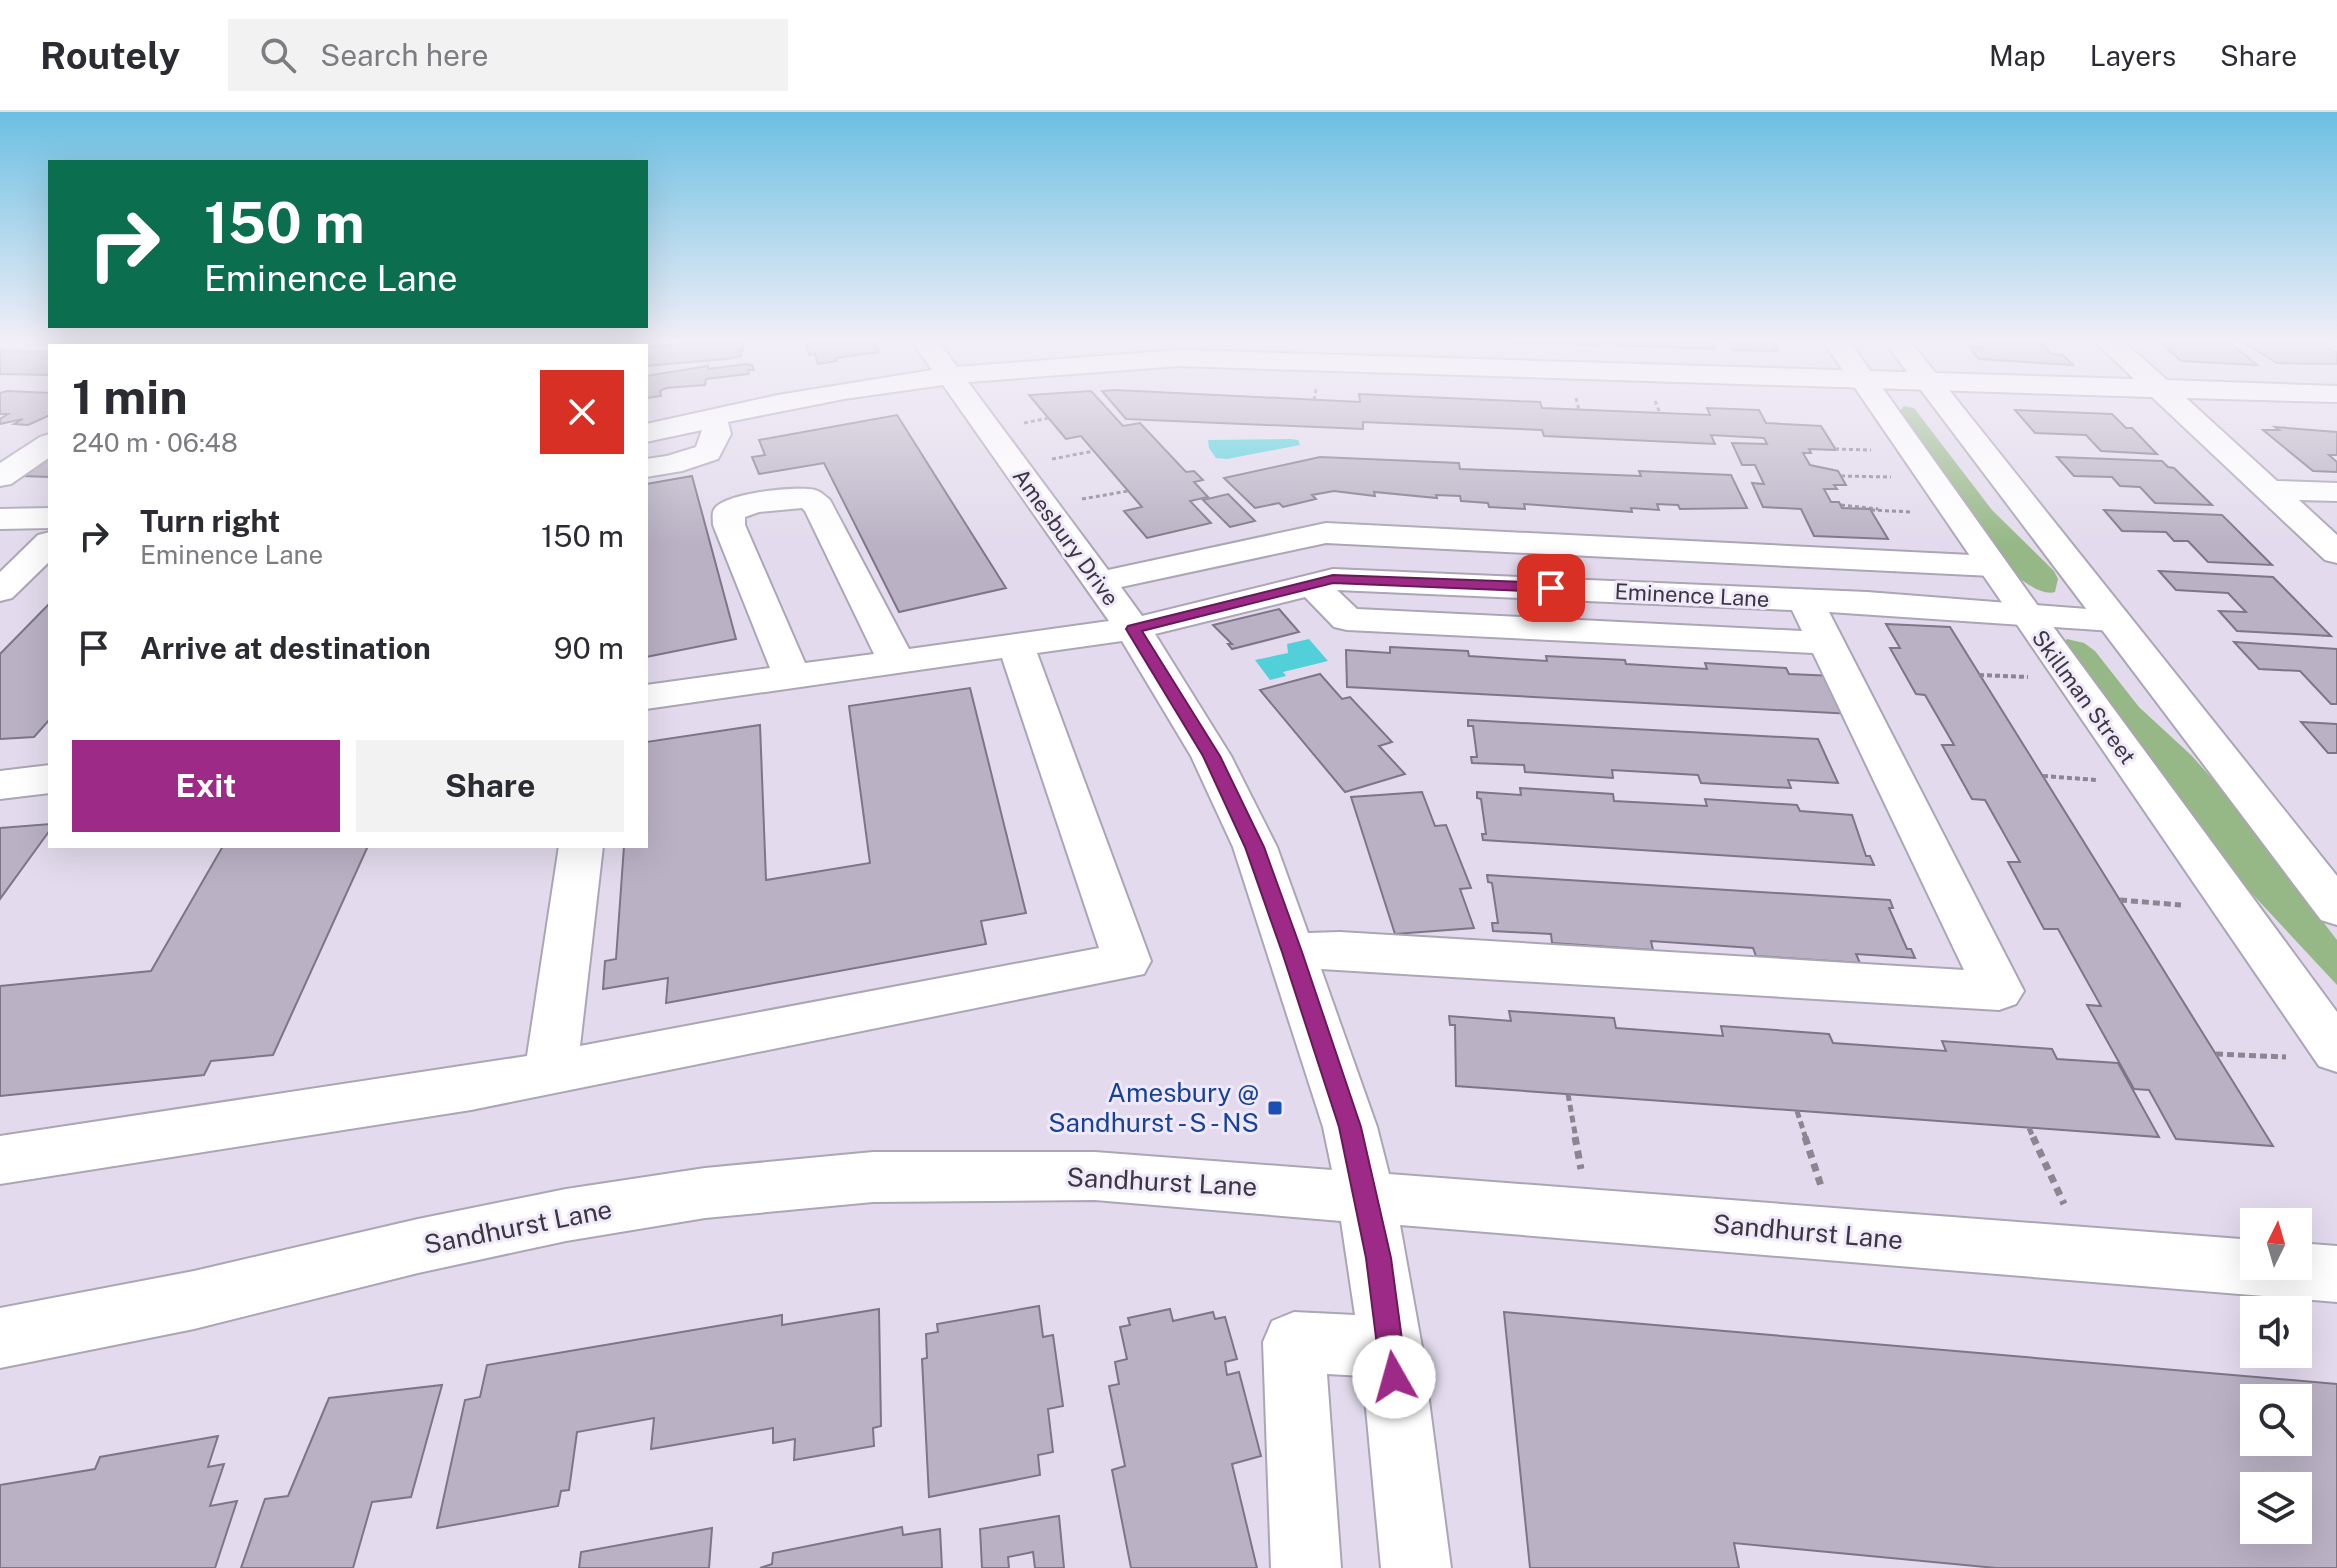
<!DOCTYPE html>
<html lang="en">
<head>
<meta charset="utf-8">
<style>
	:root { --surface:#fff; --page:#f2f2f3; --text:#2b2b33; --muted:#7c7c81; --line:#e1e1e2; --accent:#9d2a86 }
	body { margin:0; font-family:"Public Sans",sans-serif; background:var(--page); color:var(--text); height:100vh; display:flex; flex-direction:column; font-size:30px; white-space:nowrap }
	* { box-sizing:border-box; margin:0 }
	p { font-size:26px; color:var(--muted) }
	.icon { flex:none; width:44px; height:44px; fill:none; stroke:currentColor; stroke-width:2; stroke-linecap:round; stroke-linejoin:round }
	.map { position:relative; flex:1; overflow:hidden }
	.panel { position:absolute; left:48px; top:232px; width:600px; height:504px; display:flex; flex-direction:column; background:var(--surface); border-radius:0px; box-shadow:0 8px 32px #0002 }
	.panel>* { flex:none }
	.guide { position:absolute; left:48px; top:48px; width:600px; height:168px; border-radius:0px; box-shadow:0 8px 32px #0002; background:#0b6e4f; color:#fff; overflow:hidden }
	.needle { width:52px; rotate:5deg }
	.buttons { position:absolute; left:2240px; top:1096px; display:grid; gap:16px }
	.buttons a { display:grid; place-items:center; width:72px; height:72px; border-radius:0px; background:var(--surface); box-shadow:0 8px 32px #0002; font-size:40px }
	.pin { position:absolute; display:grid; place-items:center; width:68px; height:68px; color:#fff; margin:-34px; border-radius:16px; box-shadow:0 4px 12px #0006 }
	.me { position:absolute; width:88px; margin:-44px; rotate:353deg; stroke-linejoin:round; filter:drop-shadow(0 0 6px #0008) }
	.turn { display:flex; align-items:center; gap:28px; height:168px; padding:0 24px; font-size:36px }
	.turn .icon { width:104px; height:104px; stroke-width:2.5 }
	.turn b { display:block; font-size:56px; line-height:68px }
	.round { display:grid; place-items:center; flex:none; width:84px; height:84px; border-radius:0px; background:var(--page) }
	.head { display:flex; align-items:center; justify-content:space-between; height:136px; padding:0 24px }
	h1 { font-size:48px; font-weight:700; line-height:60px }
	.button { display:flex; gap:16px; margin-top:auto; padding:16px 24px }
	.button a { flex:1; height:92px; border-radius:0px; background:var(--accent); color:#fff; font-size:32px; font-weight:700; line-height:92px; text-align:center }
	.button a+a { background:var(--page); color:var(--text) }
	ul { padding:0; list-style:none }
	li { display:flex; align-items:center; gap:24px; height:112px; padding:0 24px }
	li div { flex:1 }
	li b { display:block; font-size:30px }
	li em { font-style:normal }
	header { display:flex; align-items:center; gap:48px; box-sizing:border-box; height:112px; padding:0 40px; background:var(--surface); border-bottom:2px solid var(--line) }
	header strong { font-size:38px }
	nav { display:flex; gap:44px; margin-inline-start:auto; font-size:28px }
	.search { width:560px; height:72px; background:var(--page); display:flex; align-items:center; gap:20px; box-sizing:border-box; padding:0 28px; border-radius:0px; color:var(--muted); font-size:30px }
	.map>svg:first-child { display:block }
</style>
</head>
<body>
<header>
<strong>Routely</strong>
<div class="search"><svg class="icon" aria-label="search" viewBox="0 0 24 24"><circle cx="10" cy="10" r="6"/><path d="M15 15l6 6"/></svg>Search here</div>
<nav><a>Map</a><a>Layers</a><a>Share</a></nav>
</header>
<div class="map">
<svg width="2337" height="1456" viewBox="0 0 2337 1456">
	<rect width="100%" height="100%" fill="#e3dbed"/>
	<g fill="#96b886">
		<path d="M 1904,294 L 1914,296 L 1992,398 L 2054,459 L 2058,467 L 2055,480 C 2044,484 2026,472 2017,464 C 1972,415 1936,356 1897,303 Z"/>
		<path d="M 2067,527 L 2084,531 L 2095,539 L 2139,595 L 2191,643 L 2217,672 L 2337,828 L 2337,873 L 2229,757 L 2064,531 Z"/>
	</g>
	<g fill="#51d0da">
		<path d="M 1291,327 L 1298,328 L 1300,333 L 1227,347 L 1216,346 L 1209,336 L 1208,328 Z"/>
		<path d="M 1309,527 L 1328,549 L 1283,560 L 1286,564 L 1270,568 L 1255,548 L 1288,541 L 1287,532 Z"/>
	</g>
	<g fill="#bab2c4" stroke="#7d7686" stroke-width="2" fill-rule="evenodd">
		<path d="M 241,229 L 275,229 L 269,234 L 236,234 Z"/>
		<path d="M 380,229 L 493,229 L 465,234 L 343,234 Z"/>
		<path d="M 704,229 L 742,229 L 743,238 L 740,238 L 741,244 L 726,247 L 646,254 L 646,236 Z"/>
		<path d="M 809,229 L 874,229 L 879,240 L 836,246 L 837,249 L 818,252 L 815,242 L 809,243 L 806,234 L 810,233 Z"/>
		<path d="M 1485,229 L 1601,229 L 1602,233 Z"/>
		<path d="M 1612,229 L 1711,229 L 1715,237 L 1614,233 Z"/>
		<path d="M 1727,229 L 1772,229 L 1778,239 L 1732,238 Z"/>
		<path d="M 1977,229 L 2039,229 L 2052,242 L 2063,243 L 2073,253 L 1979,247 L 1969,235 L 1983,235 Z"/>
		<path d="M 2159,229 L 2204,232 L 2200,229 L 2228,229 L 2257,253 L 2181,249 Z"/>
		<path d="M 2241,229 L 2317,229 L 2337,241 L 2337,252 L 2277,251 Z"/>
		<path d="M 0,234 L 14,235 L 8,239 L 15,236 L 28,236 L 22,240 L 27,240 L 34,236 L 50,236 L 50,263 L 0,262 Z"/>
		<path d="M 747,252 L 752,253 L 754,258 L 748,258 L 749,262 L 706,267 L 705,273 L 666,276 L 660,279 L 661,284 L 646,286 L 646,264 L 708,254 L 708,257 Z"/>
		<path d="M 1115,278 L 1360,290 L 1359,282 L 1402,284 L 1540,290 L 1542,296 L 1710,303 L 1707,296 L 1759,298 L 1766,311 L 1821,314 L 1836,338 L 1809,337 L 1811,341 L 1803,341 L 1810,353 L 1838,359 L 1846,373 L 1834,373 L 1837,377 L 1824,377 L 1831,390 L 1839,390 L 1842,396 L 1870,397 L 1888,427 L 1814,424 L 1801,397 L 1763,395 L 1752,371 L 1764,372 L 1755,353 L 1742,353 L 1732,331 L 1767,332 L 1764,326 L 1711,323 L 1715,332 L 1544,324 L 1542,318 L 1363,310 L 1363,317 L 1126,307 L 1102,279 Z"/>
		<path d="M 7,279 L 50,281 L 50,303 L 28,313 L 14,312 L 23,307 L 0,312 L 0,307 L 8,302 L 0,302 L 0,281 Z"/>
		<path d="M 1091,279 L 1123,314 L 1140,311 L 1186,360 L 1194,359 L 1203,368 L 1194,370 L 1208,385 L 1190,389 L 1211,411 L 1147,426 L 1124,399 L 1142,395 L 1081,324 L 1066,327 L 1029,283 Z"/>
		<path d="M 2015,298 L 2112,302 L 2126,316 L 2132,316 L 2157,342 L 2101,339 L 2086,323 L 2035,321 Z"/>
		<path d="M 897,303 L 1006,476 L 899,500 L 824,351 L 759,362 L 752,345 L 765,343 L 759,328 Z"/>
		<path d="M 2275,315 L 2337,320 L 2337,343 L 2329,343 L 2337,350 L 2337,360 L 2313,359 L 2263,318 L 2279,318 Z"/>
		<path d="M 1320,345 L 1459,351 L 1460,357 L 1641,364 L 1639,359 L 1731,363 L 1747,396 L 1680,397 L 1678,393 L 1657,392 L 1659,398 L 1631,396 L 1632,400 L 1524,392 L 1525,397 L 1489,395 L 1488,391 L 1461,389 L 1460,384 L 1436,383 L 1437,386 L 1374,380 L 1375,384 L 1334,379 L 1312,383 L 1316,387 L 1283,395 L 1279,391 L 1255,396 L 1224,366 Z"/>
		<path d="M 2057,345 L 2162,349 L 2168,355 L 2174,356 L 2212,393 L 2155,391 L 2140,375 L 2120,374 L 2112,365 L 2074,364 Z"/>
		<path d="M 50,346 L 50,365 L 23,364 Z"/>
		<path d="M 692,364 L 736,527 L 646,545 L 646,372 Z"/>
		<path d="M 1228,382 L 1255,409 L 1230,415 L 1203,388 Z"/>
		<path d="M 2104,398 L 2222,403 L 2272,453 L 2208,450 L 2188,429 L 2174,429 L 2166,420 L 2122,419 Z"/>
		<path d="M 2159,459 L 2273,465 L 2331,524 L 2237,519 L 2219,499 L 2246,500 L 2228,481 L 2176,478 Z"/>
		<path d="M 50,491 L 50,607 L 34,625 L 0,627 L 0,542 Z"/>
		<path d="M 1279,497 L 1299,520 L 1232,537 L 1228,532 L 1232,532 L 1213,513 Z"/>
		<path d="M 1886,512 L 1950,515 L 2273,1034 L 2176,1027 L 2149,978 L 2134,977 L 2087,893 L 2101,894 L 2058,817 L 2044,817 L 2008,750 L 2020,750 L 1985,688 L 1972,687 L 1942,633 L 1954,633 L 1925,583 L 1916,582 L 1890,536 L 1900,536 Z"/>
		<path d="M 2234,530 L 2337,537 L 2337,592 L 2331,592 L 2300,559 L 2259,557 Z"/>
		<path d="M 1390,535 L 1468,539 L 1469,544 L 1547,549 L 1546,544 L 1625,548 L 1626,552 L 1707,557 L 1705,551 L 1786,556 L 1789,562 L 1834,564 L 1852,602 L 1347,575 L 1346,538 L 1390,541 Z"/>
		<path d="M 1320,562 L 1342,587 L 1350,585 L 1392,630 L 1379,634 L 1405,662 L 1345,680 L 1260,578 Z"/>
		<path d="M 970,576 L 1026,801 L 981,809 L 986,832 L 666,891 L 668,866 L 603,877 L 605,849 L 616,847 L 624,734 L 646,734 L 646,630 L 760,613 L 766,768 L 870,751 L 849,594 Z"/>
		<path d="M 1468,608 L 1818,627 L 1838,671 L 1788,668 L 1791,676 L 1701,671 L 1698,663 L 1612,658 L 1613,666 L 1525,660 L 1524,653 L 1472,651 L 1471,645 L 1477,645 L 1473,614 L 1468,614 Z"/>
		<path d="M 2301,610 L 2337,612 L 2337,641 L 2328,641 Z"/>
		<path d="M 1520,676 L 1613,682 L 1614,689 L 1707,694 L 1705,687 L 1797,693 L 1800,699 L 1852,703 L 1866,744 L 1870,744 L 1874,753 L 1483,728 L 1482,722 L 1486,722 L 1481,687 L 1477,686 L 1477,680 L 1521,683 Z"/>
		<path d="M 1422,680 L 1435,714 L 1446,713 L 1471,776 L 1460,777 L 1474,816 L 1395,822 L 1351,685 Z"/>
		<path d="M 50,712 L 50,718 L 0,787 L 0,716 Z"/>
		<path d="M 223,734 L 368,734 L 273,943 L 211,949 L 204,963 L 0,984 L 0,874 L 151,859 Z"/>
		<path d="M 1487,763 L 1890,788 L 1893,796 L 1889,796 L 1907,837 L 1911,837 L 1915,846 L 1856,842 L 1860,851 L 1756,844 L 1753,836 L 1651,829 L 1653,838 L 1552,831 L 1551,822 L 1493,819 L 1492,811 L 1498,811 L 1492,771 L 1488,770 Z"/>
		<path d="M 1509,899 L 1614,906 L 1616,916 L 1723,924 L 1721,914 L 1829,922 L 1833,931 L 1946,939 L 1942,929 L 2052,937 L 2057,947 L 2118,951 L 2159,1025 L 1456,974 L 1455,913 L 1450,913 L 1449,904 L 1511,909 Z"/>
		<path d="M 1039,1194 L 1043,1225 L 1053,1223 L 1063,1294 L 1048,1297 L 1053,1340 L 1038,1343 L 1040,1363 L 929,1385 L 922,1247 L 927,1246 L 926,1222 L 938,1220 L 937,1212 Z"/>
		<path d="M 879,1197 L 881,1314 L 873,1316 L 874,1334 L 794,1348 L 795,1327 L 773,1331 L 773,1316 L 651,1337 L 654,1306 L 577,1320 L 569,1378 L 561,1379 L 558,1394 L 437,1416 L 465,1288 L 480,1285 L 487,1253 L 782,1203 L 782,1213 Z"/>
		<path d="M 1170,1197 L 1173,1209 L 1213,1200 L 1215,1207 L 1225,1205 L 1237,1247 L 1225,1250 L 1227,1263 L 1239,1260 L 1261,1344 L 1232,1352 L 1257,1456 L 1131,1456 L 1112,1358 L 1125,1354 L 1109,1274 L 1119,1272 L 1115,1250 L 1127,1247 L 1120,1215 L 1130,1213 L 1128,1206 Z"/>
		<path d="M 1504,1200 L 2337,1272 L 2337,1456 L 1996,1456 L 1734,1431 L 1739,1456 L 1530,1456 ZM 2254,1286 L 2298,1286 L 2298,1330 L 2254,1330 ZM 2254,1374 L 2298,1374 L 2298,1418 L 2254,1418 Z"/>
		<path d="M 442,1273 L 411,1385 L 372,1390 L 353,1456 L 241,1456 L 265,1387 L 288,1384 L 329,1286 Z"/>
		<path d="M 218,1324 L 208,1355 L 224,1352 L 210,1394 L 237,1389 L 215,1456 L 0,1456 L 0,1373 L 95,1357 L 100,1345 Z"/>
		<path d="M 1059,1404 L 1064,1456 L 1035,1456 L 1033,1440 L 1008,1445 L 1009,1456 L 982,1456 L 980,1417 Z"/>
		<path d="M 902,1415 L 903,1423 L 940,1417 L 942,1456 L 760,1456 L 772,1452 L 773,1441 Z"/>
		<path d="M 712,1416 L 709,1456 L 579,1456 L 581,1440 Z"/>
	</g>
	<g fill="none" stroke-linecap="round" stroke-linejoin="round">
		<defs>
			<g id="minor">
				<path d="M 0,229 L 130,229 L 133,233 L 50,234 L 50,238 L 5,237 L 0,236 Z"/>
				<path d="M 295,229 L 323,229 L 319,234 L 291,234 Z"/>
				<path d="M 912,229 L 938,229 L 957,255 L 1179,238 L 2134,267 L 2095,229 L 2123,229 L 2167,268 L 2337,274 L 2337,290 L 2186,286 L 2277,369 L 2337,371 L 2337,389 L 2299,388 L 2337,423 L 2337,451 L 2325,448 L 2152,285 L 1179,254 L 968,270 L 1108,458 L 1326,411 L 1992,444 L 2004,447 L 2009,454 L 2004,461 L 1992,464 L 1326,431 L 1121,475 L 1142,504 L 1333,457 L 1867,480 L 2126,500 L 2131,508 L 2126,516 L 2113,519 L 1829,500 L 2024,879 L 2016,892 L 1999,898 L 1321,857 L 1377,1015 L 1389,1062 L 2254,1128 L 2254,1154 L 2298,1154 L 2298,1131 L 2337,1134 L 2337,1190 L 1400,1113 L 1422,1235 L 1451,1456 L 1381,1456 L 1363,1264 L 1327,1262 L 1341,1456 L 1271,1456 L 1263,1230 L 1272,1209 L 1294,1200 L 1355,1203 L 1341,1109 L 1095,1088 L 873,1090 L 705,1106 L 566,1129 L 418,1161 L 194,1217 L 0,1256 L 0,1196 L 194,1159 L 418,1107 L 566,1077 L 705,1056 L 873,1040 L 1095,1040 L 1332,1058 L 1323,1015 L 1233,735 L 1191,644 L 1122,529 L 1037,541 L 1151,849 L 1144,862 L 471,998 L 0,1072 L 0,1024 L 527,944 L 559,734 L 603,734 L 580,934 L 1099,836 L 1002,546 L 646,597 L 646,573 L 770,556 L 713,413 C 713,406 711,400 716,395 C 730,381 789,375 809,377 C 818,377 823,382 830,388 L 909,537 L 1109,509 L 943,273 L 844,287 L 728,310 L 731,322 L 718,347 L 682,359 L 646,365 L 646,347 L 667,344 L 696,335 L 702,318 L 646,330 L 646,312 L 778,283 L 932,258 ZM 802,396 L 805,399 L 874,542 L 805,551 L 745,413 L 745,405 L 759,400 ZM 1337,478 L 1792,498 L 1802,519 L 1357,497 ZM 1305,485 L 1334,515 L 1347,518 L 1813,541 L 1964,858 L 1340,820 L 1308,821 L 1277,735 L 1231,644 L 1155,522 Z"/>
				<path d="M 50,322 L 50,345 L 11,372 L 0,374 L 0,351 L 40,325 Z"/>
				<path d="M 50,396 L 50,416 L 0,417 L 0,397 Z"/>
				<path d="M 50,420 L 50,449 L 12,486 L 0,489 L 0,460 L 38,423 Z"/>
				<path d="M 50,653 L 50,681 L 0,687 L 0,659 Z"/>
			</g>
			<g id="major">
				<path d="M 1823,229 L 1849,229 L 2038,494 L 2337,900 L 2337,960 L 2319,954 Z"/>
				<path d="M 1884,229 L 1910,229 L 2337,764 L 2337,813 L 2321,808 Z"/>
			</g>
		</defs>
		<use href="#minor" stroke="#aca5b6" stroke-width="4"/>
		<use href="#major" stroke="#aca5b6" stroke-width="4"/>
		<g stroke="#8c8693" stroke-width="3" stroke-dasharray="4 3" stroke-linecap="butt">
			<path d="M 1576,286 L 1579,298"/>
			<path d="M 1314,288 L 1316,277"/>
			<path d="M 1655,289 L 1660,301"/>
			<path d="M 1024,311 L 1049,306"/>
			<path d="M 1835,337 L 1871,338"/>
			<path d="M 1052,347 L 1094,339"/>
			<path d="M 1841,364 L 1891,365"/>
			<path d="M 1082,387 L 1128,379"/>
			<path d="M 1841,393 L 1878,397"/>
			<path d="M 1871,398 L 1912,400"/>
		</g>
		<g stroke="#8c8693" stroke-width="4" stroke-dasharray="5 3" stroke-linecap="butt">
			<path d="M 1979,563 L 2028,565"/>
			<path d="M 2043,664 L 2097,668"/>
		</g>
		<g stroke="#8c8693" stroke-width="5" stroke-dasharray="7 4" stroke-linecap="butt">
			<path d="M 2120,788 L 2181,793"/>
			<path d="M 2216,942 L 2286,945"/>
			<path d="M 1568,982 L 1576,1027"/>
			<path d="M 1797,999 L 1806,1027"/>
			<path d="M 2029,1016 L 2034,1027"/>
		</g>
		<g stroke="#8c8693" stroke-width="7" stroke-dasharray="8 6" stroke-linecap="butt">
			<path d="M 1575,1025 L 1581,1057"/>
			<path d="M 1805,1025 L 1821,1074"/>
			<path d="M 2033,1025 L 2064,1092"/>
		</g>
		<use href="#minor" fill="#fff" fill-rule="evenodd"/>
		<use href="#major" fill="#fff" fill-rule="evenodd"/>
	</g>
	<linearGradient id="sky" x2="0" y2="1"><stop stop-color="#6bbfe2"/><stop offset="0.53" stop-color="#f2eff7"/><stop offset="1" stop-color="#f2eff7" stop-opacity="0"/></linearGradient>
	<rect width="2337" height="432" fill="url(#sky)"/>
	<path fill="#9d2a86" stroke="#661b57" stroke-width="2" d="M 1333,463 L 1551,471 L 1558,476 L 1551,480 L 1333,471 L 1142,519 L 1220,644 L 1264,735 L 1302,840 L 1361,1015 L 1391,1146 L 1407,1265 L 1403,1274 L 1394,1278 L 1385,1274 L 1381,1265 L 1366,1146 L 1339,1015 L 1282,840 L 1245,735 L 1203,644 L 1126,517 L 1128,514 Z"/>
	<rect fill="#1a4fb4" stroke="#f0e8fb" stroke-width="3" x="1267" y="988" width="16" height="16" rx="4"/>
	<g text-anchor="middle" stroke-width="6" stroke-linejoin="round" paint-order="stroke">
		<g font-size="22" fill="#3a373e" stroke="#f0e8fb">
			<text transform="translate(1066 425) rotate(54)" y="8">Amesbury Drive</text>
			<text transform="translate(1692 483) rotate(3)" y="8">Eminence Lane</text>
			<text transform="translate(2084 585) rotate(54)" y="8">Skillman Street</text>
		</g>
		<g font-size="26" fill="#164399" stroke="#f0e8fb" text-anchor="end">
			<text x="1259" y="990">Amesbury @<tspan x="1259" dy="30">Sandhurst - S - NS</tspan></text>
		</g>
		<g font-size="26" fill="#3a373e" stroke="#f0e8fb">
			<text transform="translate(1162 1070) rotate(3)" y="9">Sandhurst Lane</text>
			<text transform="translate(518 1115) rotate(-11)" y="9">Sandhurst Lane</text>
			<text transform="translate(1808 1120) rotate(5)" y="9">Sandhurst Lane</text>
		</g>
	</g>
</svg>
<div class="buttons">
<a><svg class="needle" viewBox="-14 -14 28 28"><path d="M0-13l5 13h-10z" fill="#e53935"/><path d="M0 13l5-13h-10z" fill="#7c7c81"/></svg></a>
<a><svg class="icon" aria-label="sound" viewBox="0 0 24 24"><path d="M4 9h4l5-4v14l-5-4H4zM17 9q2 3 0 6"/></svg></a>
<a><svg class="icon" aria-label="search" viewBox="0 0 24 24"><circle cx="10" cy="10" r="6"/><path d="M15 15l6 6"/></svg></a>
<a><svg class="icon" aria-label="layers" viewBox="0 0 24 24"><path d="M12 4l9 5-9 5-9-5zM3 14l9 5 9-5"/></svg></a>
</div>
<div class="pin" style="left:1551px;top:476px;background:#d93025"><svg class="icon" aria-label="arrive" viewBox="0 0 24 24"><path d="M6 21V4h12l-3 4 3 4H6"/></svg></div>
<svg class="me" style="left:1394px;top:1265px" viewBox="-20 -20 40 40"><circle r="19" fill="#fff"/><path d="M0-13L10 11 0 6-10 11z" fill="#9d2a86"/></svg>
<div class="guide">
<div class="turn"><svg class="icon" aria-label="right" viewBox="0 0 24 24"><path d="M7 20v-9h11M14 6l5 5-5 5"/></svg><div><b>150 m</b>Eminence Lane</div></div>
</div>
<section class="panel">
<div class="head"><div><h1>1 min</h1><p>240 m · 06:48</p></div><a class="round" style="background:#d93025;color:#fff"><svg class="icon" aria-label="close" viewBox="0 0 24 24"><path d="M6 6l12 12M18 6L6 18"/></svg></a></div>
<ul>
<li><svg class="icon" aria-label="right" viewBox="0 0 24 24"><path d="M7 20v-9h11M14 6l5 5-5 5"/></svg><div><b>Turn right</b><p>Eminence Lane</p></div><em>150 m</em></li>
<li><svg class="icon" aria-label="arrive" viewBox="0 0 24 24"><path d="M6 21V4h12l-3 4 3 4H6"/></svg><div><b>Arrive at destination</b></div><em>90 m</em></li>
</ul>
<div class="button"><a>Exit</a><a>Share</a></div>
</section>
</div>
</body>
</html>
